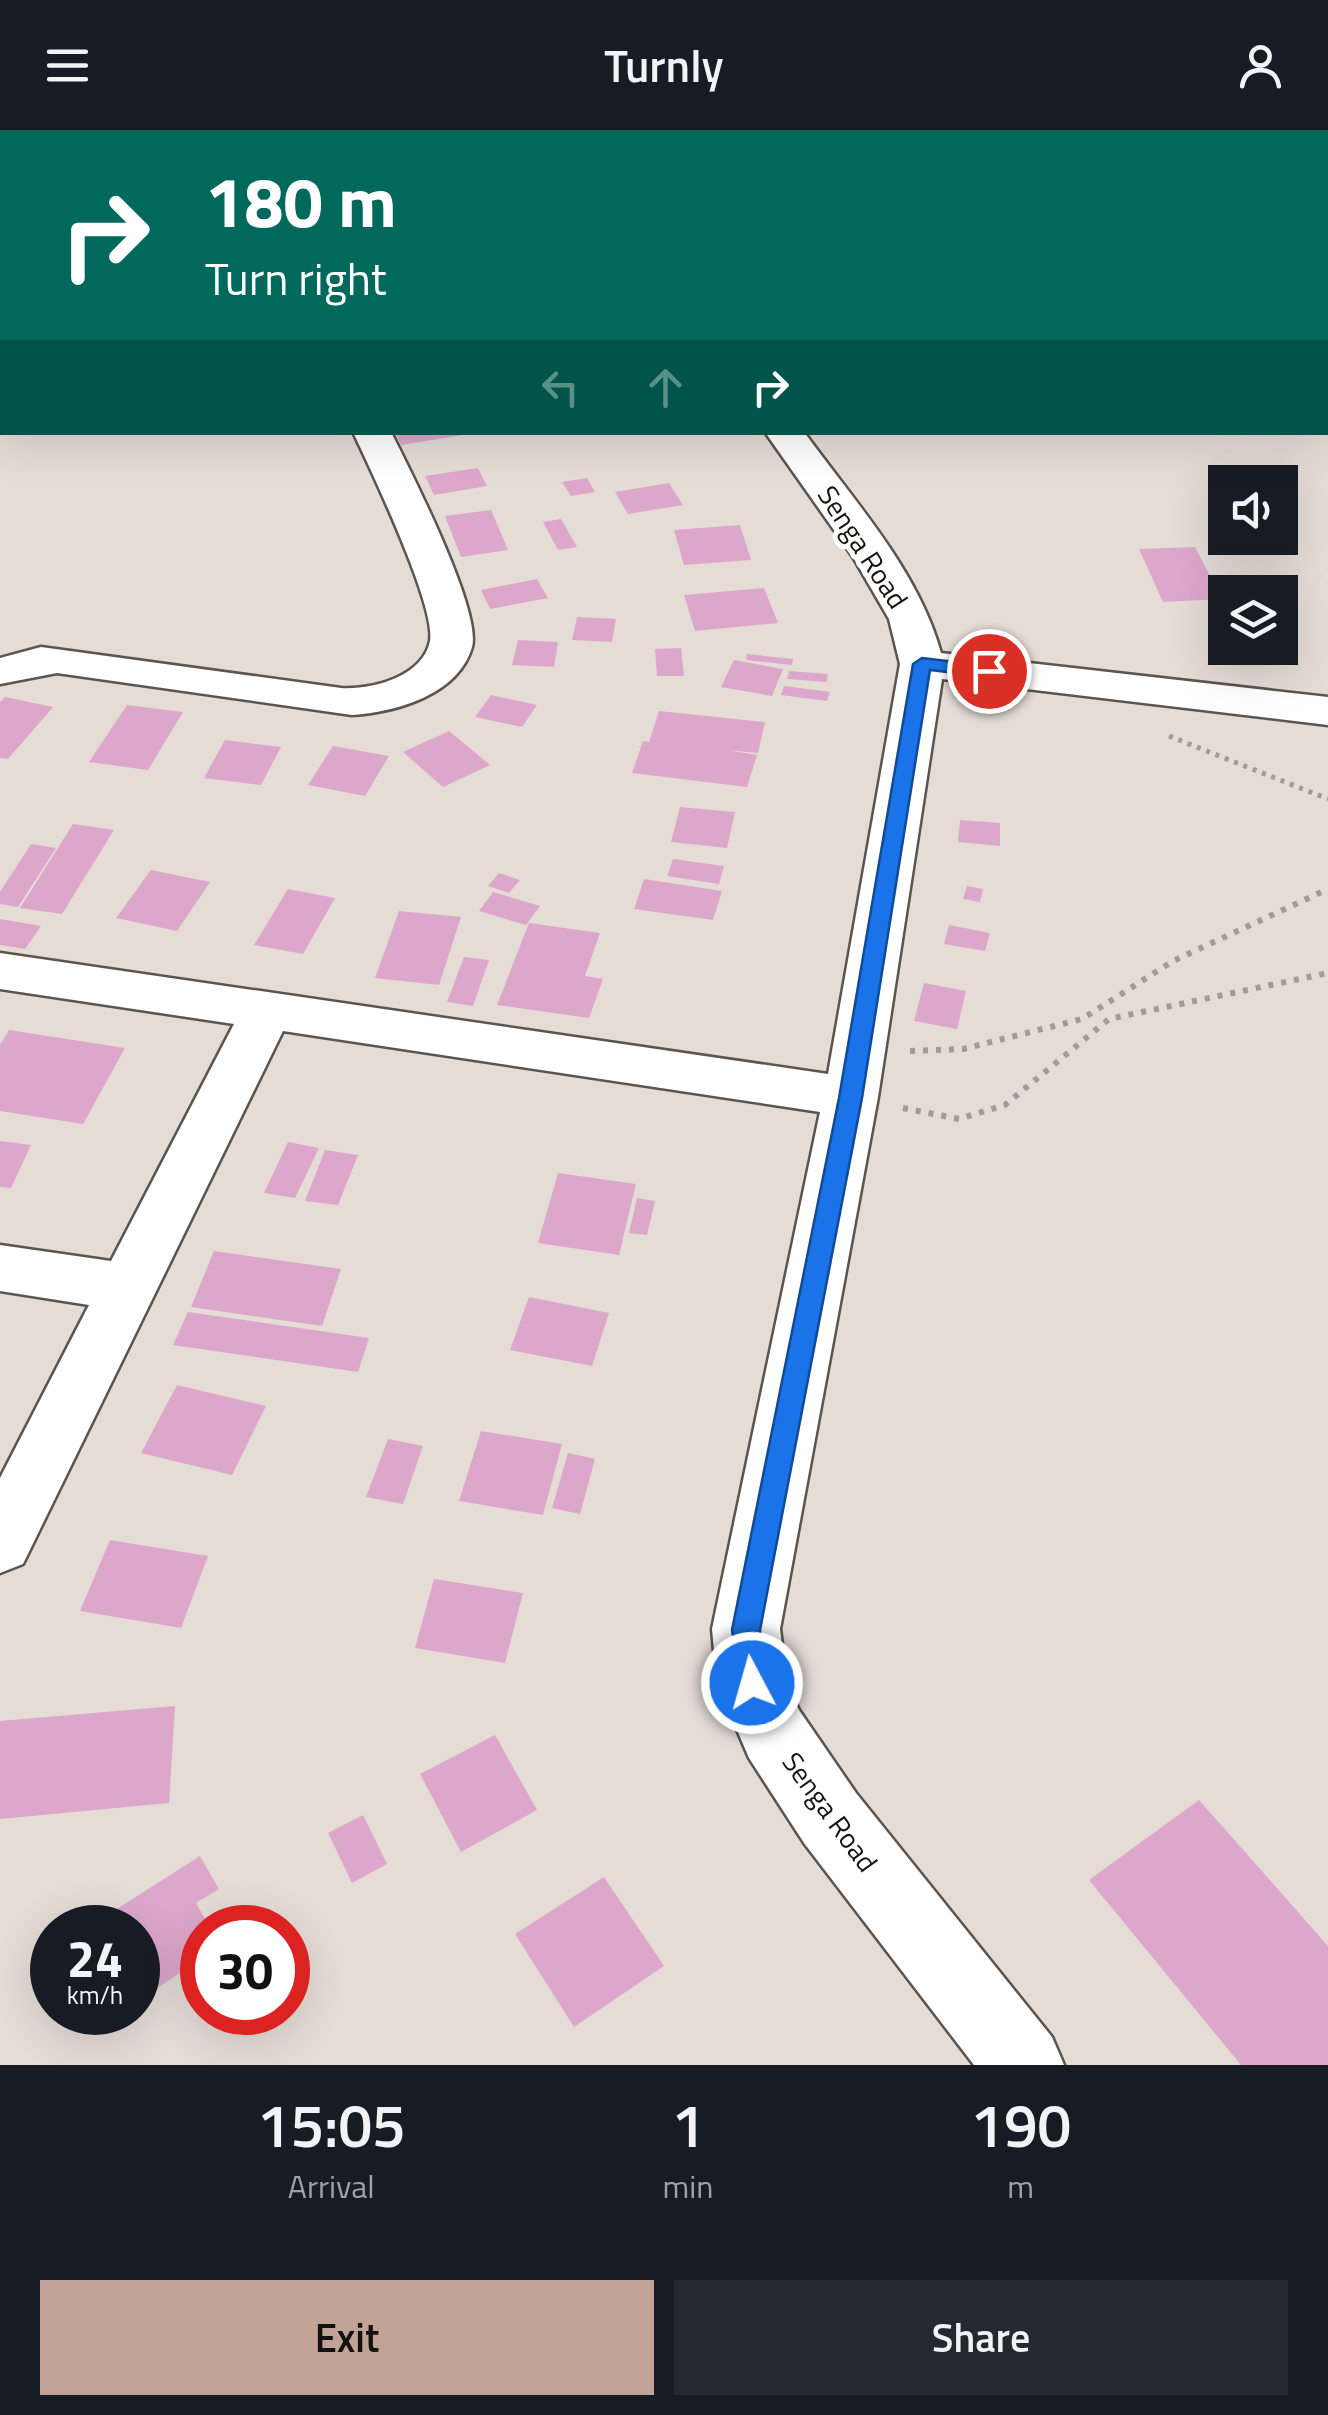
<!DOCTYPE html>
<html lang="en">
<head>
<meta charset="utf-8">
<style>
	:root { --surface:#171b24; --page:#242831; --text:#f1f3f6; --muted:#9ea1a6; --accent:#c1a295 }
	body { margin:0; font-family:"Titillium Web",sans-serif; background:var(--page); color:var(--text); height:100vh; display:flex; flex-direction:column; font-size:38px; white-space:nowrap }
	* { box-sizing:border-box; margin:0 }
	p { font-size:32px; color:var(--muted) }
	.icon { flex:none; width:55px; height:55px; fill:none; stroke:currentColor; stroke-width:2; stroke-linecap:round; stroke-linejoin:round }
	.map { position:relative; height:1935px; overflow:hidden }
	.panel { display:flex; flex-direction:column; background:var(--surface); flex:1 }
	.panel>* { flex:none }
	.guide { position:absolute; left:0px; top:0px; width:1330px; height:305px; box-shadow:0 10px 40px #0002; background:#00695c; color:#fff; overflow:hidden }
	.controls { position:absolute; left:1208px; top:335px; display:grid; gap:20px }
	.controls a { display:grid; place-items:center; width:90px; height:90px; border-radius:0px; background:var(--surface); box-shadow:0 10px 40px #0002; font-size:50px }
	.speed { position:absolute; left:30px; top:1775px; display:flex; gap:20px; font-size:50px; font-weight:700; text-align:center }
	.speed>* { display:grid; place-content:center; width:130px; height:130px; border-radius:50%; background:var(--surface); box-shadow:0 10px 40px #0002; line-height:1 }
	.speed small { font-size:25px; font-weight:400 }
	.speed .limit { border:15px solid #d22; background:#fff; color:#111 }
	.pin { position:absolute; display:grid; place-items:center; width:85px; height:85px; color:#fff; margin:-42px; border:5px solid #fff; border-radius:50%; box-shadow:0 2px 10px #0007 }
	.me { position:absolute; width:110px; margin:-55px; rotate:354deg; stroke-linejoin:round; filter:drop-shadow(0 0 8px #0008) }
	.turn { display:flex; align-items:center; gap:35px; height:210px; padding:0 40px; font-size:45px }
	.turn .icon { width:130px; height:130px; stroke-width:2.5 }
	.turn b { display:block; font-size:70px; line-height:85px }
	.lanes { display:flex; align-items:center; height:95px; padding:0 40px; background:#0003; justify-content:center; gap:50px; direction:ltr }
	.lanes .off { opacity:.35 }
	.eta { display:flex; justify-content:space-evenly; align-items:center; height:170px; text-align:center }
	.eta b { font-size:60px; font-weight:600; line-height:70px }
	.cta { display:flex; gap:20px; margin-top:auto; padding:20px 40px }
	.cta a { flex:1; height:115px; border-radius:0px; background:var(--accent); color:#111; font-size:40px; font-weight:600; line-height:115px; text-align:center }
	.cta a+a { background:var(--page); color:var(--text) }
	header { display:flex; justify-content:space-between; align-items:center; height:130px; padding:0 40px; background:var(--surface); font-size:45px; font-weight:600 }
	.map>svg:first-child { display:block }
</style>
</head>
<body>
<header><svg class="icon" aria-label="menu" viewBox="0 0 24 24"><path d="M4 6h16M4 12h16M4 18h16"/></svg>Turnly<svg class="icon" aria-label="person" viewBox="0 0 24 24"><circle cx="12" cy="8" r="4"/><path d="M4 21q1-7 8-7t8 7"/></svg></header>
<div class="map">
<svg width="1328" height="1935" viewBox="0 0 1328 1935">
	<rect width="100%" height="100%" fill="#e5dcd6"/>
	<g fill="#dda7cb">
		<path d="M 395,302 L 463,302 L 463,305 L 401,315 Z"/>
		<path d="M 478,338 L 487,356 L 434,365 L 425,346 Z"/>
		<path d="M 587,348 L 595,362 L 571,366 L 562,352 Z"/>
		<path d="M 669,353 L 683,375 L 628,384 L 615,362 Z"/>
		<path d="M 491,380 L 508,420 L 461,427 L 445,386 Z"/>
		<path d="M 561,389 L 577,417 L 558,420 L 543,392 Z"/>
		<path d="M 740,395 L 751,430 L 684,435 L 674,400 Z"/>
		<path d="M 1195,417 L 1222,469 L 1163,472 L 1139,419 Z"/>
		<path d="M 537,449 L 548,468 L 490,479 L 481,460 Z"/>
		<path d="M 764,458 L 778,493 L 695,501 L 684,465 Z"/>
		<path d="M 577,487 L 616,489 L 612,512 L 572,510 Z"/>
		<path d="M 518,510 L 558,512 L 554,537 L 512,535 Z"/>
		<path d="M 681,518 L 684,546 L 657,546 L 655,519 Z"/>
		<path d="M 747,524 L 793,529 L 792,535 L 746,530 Z"/>
		<path d="M 734,530 L 783,539 L 772,566 L 721,557 Z"/>
		<path d="M 789,541 L 828,544 L 827,552 L 787,549 Z"/>
		<path d="M 784,556 L 830,562 L 827,571 L 781,565 Z"/>
		<path d="M 491,565 L 537,575 L 522,597 L 475,587 Z"/>
		<path d="M 5,567 L 53,577 L 8,629 L 0,628 L 0,572 Z"/>
		<path d="M 127,575 L 183,582 L 148,640 L 89,632 Z"/>
		<path d="M 659,581 L 765,592 L 758,623 L 726,620 L 757,625 L 747,657 L 632,643 L 643,611 L 649,612 Z"/>
		<path d="M 449,601 L 490,635 L 443,657 L 403,622 Z"/>
		<path d="M 225,610 L 281,617 L 261,655 L 204,648 Z"/>
		<path d="M 333,616 L 389,626 L 365,666 L 308,655 Z"/>
		<path d="M 680,677 L 735,682 L 727,718 L 671,712 Z"/>
		<path d="M 960,690 L 1000,693 L 1000,716 L 958,712 Z"/>
		<path d="M 73,694 L 114,700 L 62,784 L 20,778 Z"/>
		<path d="M 31,714 L 56,718 L 18,777 L 0,774 L 0,762 Z"/>
		<path d="M 673,729 L 724,736 L 719,754 L 667,746 Z"/>
		<path d="M 151,740 L 210,752 L 177,801 L 116,788 Z"/>
		<path d="M 499,743 L 520,750 L 509,763 L 488,756 Z"/>
		<path d="M 644,749 L 722,761 L 713,790 L 634,779 Z"/>
		<path d="M 967,756 L 983,759 L 980,772 L 963,769 Z"/>
		<path d="M 288,759 L 335,768 L 303,824 L 254,815 Z"/>
		<path d="M 493,762 L 540,776 L 526,795 L 479,781 Z"/>
		<path d="M 399,781 L 461,787 L 439,855 L 375,848 Z"/>
		<path d="M 0,789 L 41,796 L 25,819 L 0,815 Z"/>
		<path d="M 529,793 L 600,803 L 585,846 L 603,849 L 589,888 L 497,875 Z"/>
		<path d="M 949,795 L 990,803 L 985,821 L 944,814 Z"/>
		<path d="M 464,827 L 489,830 L 473,876 L 447,872 Z"/>
		<path d="M 924,853 L 966,861 L 957,899 L 914,891 Z"/>
		<path d="M 9,900 L 125,918 L 83,994 L 0,981 L 0,915 Z"/>
		<path d="M 0,1011 L 31,1015 L 11,1058 L 0,1057 Z"/>
		<path d="M 288,1012 L 319,1018 L 295,1068 L 264,1063 Z"/>
		<path d="M 325,1020 L 358,1025 L 338,1075 L 305,1071 Z"/>
		<path d="M 558,1043 L 636,1054 L 619,1125 L 538,1113 Z"/>
		<path d="M 637,1068 L 655,1071 L 647,1105 L 629,1103 Z"/>
		<path d="M 214,1121 L 341,1139 L 322,1196 L 191,1177 Z"/>
		<path d="M 529,1167 L 609,1183 L 592,1236 L 510,1220 Z"/>
		<path d="M 188,1182 L 369,1208 L 358,1242 L 173,1215 Z"/>
		<path d="M 177,1255 L 266,1276 L 232,1345 L 141,1323 Z"/>
		<path d="M 481,1301 L 562,1314 L 543,1385 L 459,1371 Z"/>
		<path d="M 388,1309 L 423,1316 L 403,1374 L 366,1367 Z"/>
		<path d="M 568,1323 L 595,1329 L 580,1384 L 552,1378 Z"/>
		<path d="M 110,1410 L 208,1426 L 181,1498 L 80,1481 Z"/>
		<path d="M 434,1449 L 523,1463 L 505,1533 L 415,1518 Z"/>
		<path d="M 175,1576 L 169,1673 L 0,1689 L 0,1591 Z"/>
		<path d="M 495,1605 L 537,1680 L 461,1722 L 420,1644 Z"/>
		<path d="M 1199,1670 L 1328,1816 L 1328,1935 L 1241,1935 L 1089,1750 Z"/>
		<path d="M 363,1685 L 387,1734 L 352,1753 L 328,1703 Z"/>
		<path d="M 200,1726 L 219,1759 L 196,1773 L 210,1798 L 202,1798 L 202,1828 L 138,1871 L 138,1798 L 87,1798 Z"/>
		<path d="M 604,1747 L 664,1836 L 574,1897 L 515,1804 Z"/>
		<path d="M 90,1882 L 120,1882 L 97,1897 Z"/>
	</g>
	<g fill="none" stroke-linecap="round" stroke-linejoin="round">
		<defs>
			<g id="minor">
				<path d="M 526,0 L 558,0 L 559,2 L 528,2 Z"/>
				<rect x="0" y="32" width="2" height="18"/>
				<path d="M 0,189 L 2,190 L 2,211 L 0,211 Z"/>
				<path d="M 353,302 L 391,302 C 410,340 482,481 472,517 C 458,565 396,582 352,585 L 57,543 L 0,554 L 0,528 L 41,517 L 341,558 C 371,560 423,547 430,511 C 436,476 371,340 353,302 Z"/>
				<path d="M 765,302 L 804,302 C 854,371 918,440 941,523 L 1328,567 L 1328,595 L 942,549 L 878,967 L 780,1499 L 787,1553 L 799,1580 L 856,1663 L 1052,1907 L 1064,1935 L 974,1935 L 804,1713 L 749,1628 L 717,1553 L 712,1499 L 820,982 L 283,901 L 23,1434 L 0,1443 L 0,1348 L 89,1175 L 0,1161 L 0,1115 L 111,1131 L 234,894 L 0,859 L 0,823 L 828,944 L 900,534 L 889,489 L 853,427 Z"/>
			</g>
		</defs>
		<use href="#minor" stroke="#5c544f" stroke-width="5"/>
		<path stroke="#a19a96" stroke-width="5" stroke-dasharray="4 6" stroke-linecap="butt" d="M 1169,606 L 1328,669"/>
		<g stroke="#a19a96" stroke-width="6" stroke-dasharray="5 8" stroke-linecap="butt">
			<path d="M 910,921 L 963,919 L 1082,889 L 1173,831 L 1328,759"/>
			<path d="M 903,978 L 959,989 L 1005,975 L 1109,889 L 1328,843"/>
		</g>
		<use href="#minor" fill="#fff" fill-rule="evenodd"/>
	</g>
	<path fill="#1a73e8" stroke="#114b97" stroke-width="2.5" d="M 922,528 L 989,536 L 998,541 L 989,547 L 930,540 L 862,968 L 760,1500 L 766,1553 L 762,1563 L 752,1567 L 742,1563 L 732,1500 L 839,968 L 913,534 Z"/>
	<g text-anchor="middle" stroke-width="10" stroke-linejoin="round" paint-order="stroke">
		<g font-size="28" fill="#161311" stroke="#fff">
			<text transform="translate(863 417) rotate(57)" y="10">Senga Road</text>
			<text transform="translate(830 1682) rotate(54)" y="10">Senga Road</text>
		</g>
	</g>
</svg>
<div class="controls">
<a><svg class="icon" aria-label="sound" viewBox="0 0 24 24"><path d="M4 9h4l5-4v14l-5-4H4zM17 9q2 3 0 6"/></svg></a>
<a><svg class="icon" aria-label="layers" viewBox="0 0 24 24"><path d="M12 4l9 5-9 5-9-5zM3 14l9 5 9-5"/></svg></a>
</div>
<div class="speed"><div>24<small>km/h</small></div><div class="limit">30</div></div>
<div class="pin" style="left:989px;top:541px;background:#d93025"><svg class="icon" aria-label="arrive" viewBox="0 0 24 24"><path d="M6 21V4h12l-3 4 3 4H6"/></svg></div>
<svg class="me" style="left:752px;top:1553px" viewBox="-20 -20 40 40"><circle r="17" fill="#1a73e8" stroke="#fff" stroke-width="3"/><path d="M0-11L8 9 0 5-8 9z" fill="#fff"/></svg>
<div class="guide">
<div class="turn"><svg class="icon" aria-label="right" viewBox="0 0 24 24"><path d="M7 20v-9h11M14 6l5 5-5 5"/></svg><div><b>180 m</b>Turn right</div></div>
<div class="lanes"><svg class="icon off" aria-label="left" viewBox="0 0 24 24"><path d="M17 20v-9H6M10 6l-5 5 5 5"/></svg><svg class="icon off" aria-label="ahead" viewBox="0 0 24 24"><path d="M12 20V5M6 11l6-6 6 6"/></svg><svg class="icon" aria-label="right" viewBox="0 0 24 24"><path d="M7 20v-9h11M14 6l5 5-5 5"/></svg></div>
</div>
</div>
<section class="panel">
<div class="eta">
<div><b>15:05</b><p>Arrival</p></div>
<div><b>1</b><p>min</p></div>
<div><b>190</b><p>m</p></div>
</div>
<div class="cta"><a>Exit</a><a>Share</a></div>
</section>
</body>
</html>
